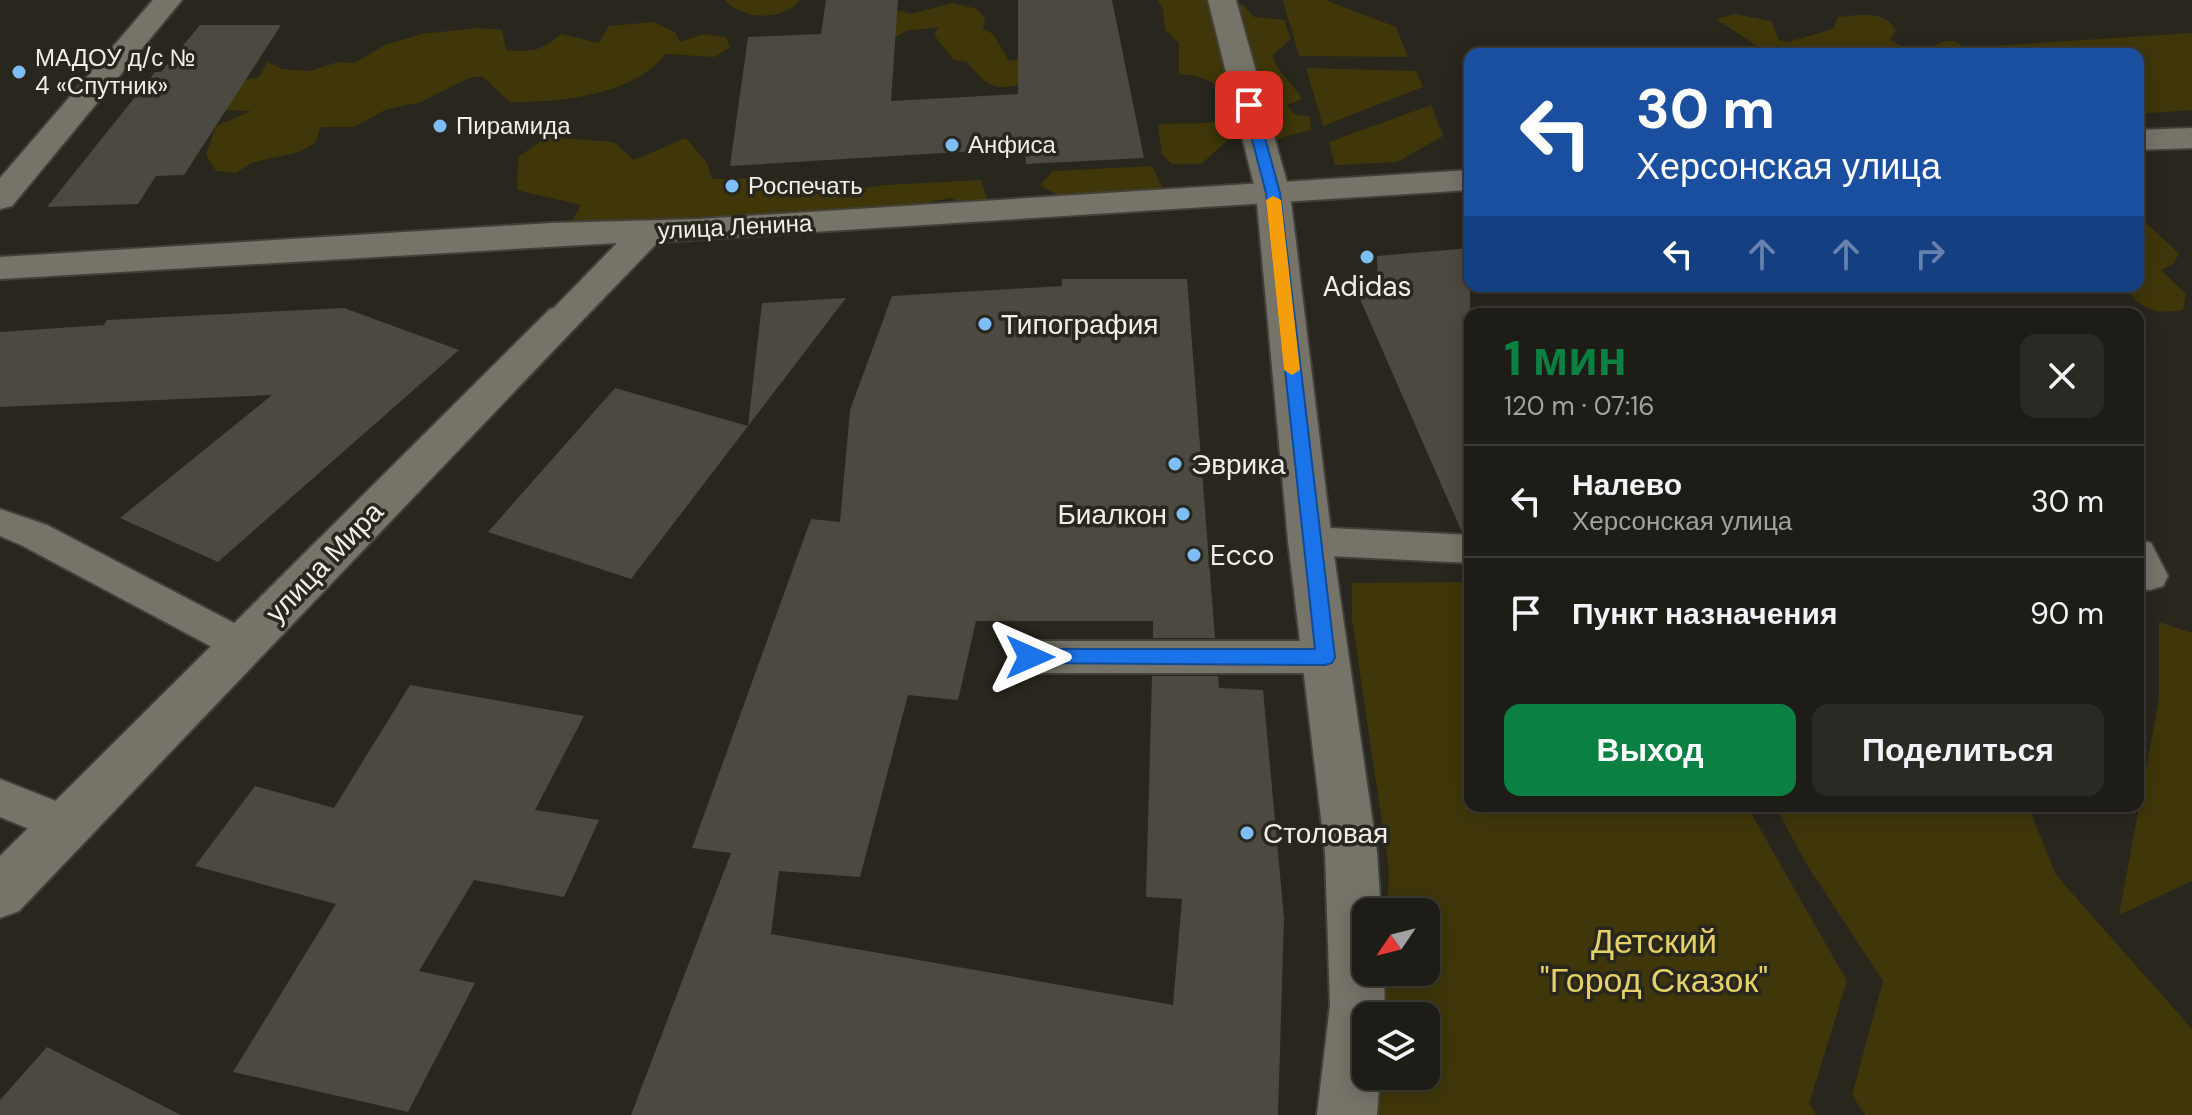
<!DOCTYPE html>
<html lang="ru">
<head>
<meta charset="utf-8">
<style>
	:root { --surface:#1e1c16; --page:#2b2923; --text:#f1f3f6; --muted:#a1a1a1; --line:#3c3a35; --accent:#0b8043 }
	body { margin:0; font-family:"DM Sans",sans-serif; background:var(--page); color:var(--text); height:100vh; display:flex; flex-direction:column; font-size:30px; white-space:nowrap }
	* { box-sizing:border-box; margin:0 }
	p { font-size:26px; color:var(--muted) }
	.icon { flex:none; width:44px; height:44px; fill:none; stroke:currentColor; stroke-width:2; stroke-linecap:round; stroke-linejoin:round }
	.map { position:relative; flex:1; overflow:hidden }
	.details { position:absolute; left:1464px; top:308px; width:680px; height:504px; display:flex; flex-direction:column; background:var(--surface); border-radius:16px; box-shadow:0 4px 20px #0003,0 0 0 2px var(--line) }
	.details>* { flex:none }
	.guide { position:absolute; left:1464px; top:48px; width:680px; height:244px; border-radius:16px; box-shadow:0 4px 20px #0003,0 0 0 2px var(--line); background:#1a4fa0; color:#fff; overflow:hidden }
	.needle { width:52px; rotate:235deg }
	.tools { position:absolute; left:1352px; top:898px; display:grid; gap:16px }
	.tools a { display:grid; place-items:center; width:88px; height:88px; border-radius:16px; background:var(--surface); box-shadow:0 4px 20px #0003,0 0 0 2px var(--line); font-size:40px }
	.pin { position:absolute; display:grid; place-items:center; width:68px; height:68px; color:#fff; margin:-34px; border-radius:16px; box-shadow:0 4px 12px #0006 }
	.me { position:absolute; width:88px; margin:-44px; rotate:90deg; stroke-linejoin:round; filter:drop-shadow(0 0 6px #0008) }
	.turn { display:flex; align-items:center; gap:28px; height:168px; padding:0 40px; font-size:36px }
	.turn .icon { width:104px; height:104px; stroke-width:2.5 }
	.turn b { display:block; font-size:56px; line-height:68px }
	.lanes { display:flex; align-items:center; height:76px; padding:0 40px; background:#0003; justify-content:center; gap:40px; direction:ltr }
	.lanes .off { opacity:.35 }
	.round { display:grid; place-items:center; flex:none; width:84px; height:84px; border-radius:16px; background:var(--page) }
	.headline { display:flex; align-items:center; justify-content:space-between; height:136px; padding:0 40px }
	h1 { font-size:48px; font-weight:800; line-height:60px; color:var(--accent) }
	.button { display:flex; gap:16px; margin-top:auto; padding:16px 40px }
	.button a { flex:1; height:92px; border-radius:16px; background:var(--accent); color:#fff; font-size:32px; font-weight:800; line-height:92px; text-align:center }
	.button a+a { background:var(--page); color:var(--text) }
	ul { padding:0; list-style:none }
	li { display:flex; align-items:center; gap:24px; height:112px; padding:0 40px; border-top:2px solid var(--line) }
	li div { flex:1 }
	li b { display:block; font-size:30px }
	li em { font-style:normal }
	.map>svg:first-child { display:block }
</style>
</head>
<body>
<div class="map">
<svg width="2192" height="1115" viewBox="0 0 2192 1115">
	<rect width="100%" height="100%" fill="#28261d"/>
	<g fill="#3f370a">
		<path d="M 725,0 L 800,0 C 782,21 744,21 725,0 Z"/>
		<path d="M 1158,0 L 1210,0 L 1243,5 L 1254,17 L 1284,20 L 1291,39 L 1272,56 C 1278,74 1293,83 1302,99 L 1287,105 L 1294,114 L 1310,117 L 1311,130 L 1286,136 L 1250,151 L 1235,134 L 1201,164 L 1172,164 L 1162,155 L 1158,125 C 1187,121 1206,128 1233,115 C 1227,85 1207,76 1179,74 L 1179,43 L 1165,30 L 1163,9 Z"/>
		<path d="M 1283,0 L 1325,0 L 1396,27 L 1408,57 L 1299,56 Z"/>
		<path d="M 953,3 L 977,9 L 985,18 L 983,29 L 993,34 L 1009,61 L 1029,57 L 1022,84 C 992,91 986,85 967,62 L 954,60 L 934,35 L 939,27 L 906,31 L 891,40 L 897,10 L 910,14 Z"/>
		<path d="M 1735,14 L 1771,21 L 1779,40 L 1788,42 L 1833,29 L 1838,17 C 1860,15 1883,9 1896,30 L 1890,40 C 1931,65 1935,34 1956,42 C 1961,44 1966,51 1971,54 L 1829,54 L 1808,48 L 1800,54 L 1755,54 L 1760,48 L 1716,19 Z"/>
		<path d="M 654,22 L 675,32 L 680,42 L 704,34 L 726,37 L 730,47 L 715,57 L 665,54 C 636,95 557,103 510,102 L 482,76 L 469,78 L 421,102 L 385,110 L 354,127 L 321,127 L 315,143 L 299,152 L 251,163 L 236,173 L 216,171 L 206,155 L 216,126 L 251,111 L 223,110 L 238,81 L 259,77 L 268,62 L 282,69 L 310,71 L 338,62 L 354,63 L 385,45 L 421,34 L 478,28 L 502,30 L 506,50 C 531,53 543,50 561,34 L 599,43 L 609,26 Z"/>
		<path d="M 2192,33 L 2192,110 L 2138,114 L 2138,54 L 1981,54 L 1974,47 Z"/>
		<path d="M 1306,68 L 1416,71 L 1423,87 L 1323,126 Z"/>
		<path d="M 1431,105 L 1443,136 L 1397,162 L 1335,165 L 1329,142 Z"/>
		<path d="M 547,137 L 614,142 L 634,160 L 686,138 L 707,163 L 712,179 L 791,178 L 798,191 L 819,194 L 886,185 L 981,180 L 987,199 L 970,206 L 951,198 L 886,210 L 632,232 L 591,246 L 572,221 L 581,205 L 517,190 L 518,157 Z"/>
		<path d="M 1152,166 L 1162,187 L 1156,195 L 1063,198 L 1040,185 L 1053,171 Z"/>
		<path d="M 2138,215 L 2179,254 L 2173,264 L 2161,270 L 2186,294 L 2183,310 C 2155,315 2140,309 2124,286 L 2138,286 Z"/>
		<path d="M 1470,582 L 1470,806 L 1747,806 L 1847,981 L 1809,1104 L 1817,1115 L 1378,1115 L 1380,1076 L 1426,1076 L 1426,1016 L 1382,1016 L 1384,972 L 1426,972 L 1426,912 L 1387,912 L 1389,870 L 1352,619 L 1352,583 Z"/>
		<path d="M 2159,622 L 2192,633 L 2192,881 L 2119,915 L 2159,699 Z"/>
		<path d="M 1775,806 L 2028,806 L 2056,875 L 2192,1029 L 2192,1115 L 1865,1115 L 1852,1095 L 1883,981 L 1807,865 Z"/>
	</g>
	<g fill="#4c4a40">
		<path d="M 826,0 L 898,0 L 891,101 L 1018,94 L 1018,0 L 1112,0 L 1144,158 L 1026,164 L 1025,148 L 730,166 L 748,37 L 821,34 Z"/>
		<path d="M 200,25 L 281,25 L 184,175 L 156,176 L 138,204 L 47,207 L 155,72 L 161,72 Z"/>
		<path d="M 1470,248 L 1470,532 L 1462,532 L 1357,292 L 1378,288 L 1377,256 Z"/>
		<path d="M 1062,279 L 1187,279 L 1215,638 L 1153,638 L 1153,621 L 976,621 L 958,700 L 908,695 L 860,877 L 779,871 L 771,934 L 1173,1005 L 1182,899 L 1146,897 L 1152,676 L 1218,676 L 1219,688 L 1263,690 L 1284,918 L 1278,1115 L 631,1115 L 731,853 L 692,848 L 811,519 L 840,522 L 850,410 L 892,296 L 1062,286 Z"/>
		<path d="M 846,298 L 631,579 L 488,532 L 615,388 L 748,426 L 762,303 Z"/>
		<path d="M 344,308 L 459,350 L 218,562 L 120,518 L 272,395 L 0,407 L 0,332 L 104,325 L 107,320 Z"/>
		<path d="M 410,685 L 584,716 L 535,810 L 599,820 L 564,897 L 474,880 L 419,971 L 475,983 L 408,1112 L 233,1072 L 336,904 L 195,866 L 255,786 L 334,808 Z"/>
		<path d="M 47,1047 L 181,1115 L 0,1115 L 0,1100 Z"/>
	</g>
	<g fill="none" stroke-linecap="round" stroke-linejoin="round">
		<defs>
			<g id="service">
				<path d="M 0,509 L 47,525 L 255,634 L 261,645 L 255,656 L 242,661 L 229,656 L 21,545 L 0,536 Z"/>
				<path d="M 1310,527 L 1470,535 L 1470,563 L 1310,555 L 1297,551 L 1292,541 L 1297,531 Z"/>
				<path d="M 2138,539 L 2151,543 L 2168,576 L 2163,586 L 2150,590 L 2138,589 Z"/>
				<path d="M 1030,641 L 1325,641 L 1339,646 L 1344,657 L 1339,668 L 1325,673 L 1030,673 L 1016,668 L 1011,657 L 1016,646 Z"/>
				<path d="M 0,779 L 81,811 L 87,825 L 81,839 L 66,844 L 0,817 Z"/>
			</g>
			<g id="pedestrian">
				<path d="M 2192,128 L 2192,148 L 2138,150 L 2138,130 Z"/>
				<path d="M 1470,170 L 1470,190 L 658,242 L 576,327 L 563,330 L 550,327 L 544,318 L 617,243 L 0,279 L 0,257 L 551,223 L 699,219 Z"/>
			</g>
			<g id="minor">
				<path d="M 153,0 L 182,0 L 12,206 L 0,209 L 0,178 Z"/>
				<path d="M 1208,0 L 1236,0 L 1290,193 L 1332,541 L 1377,852 L 1381,912 L 1366,912 L 1366,972 L 1384,972 L 1385,1016 L 1366,1016 L 1366,1076 L 1380,1076 L 1377,1115 L 1317,1115 L 1330,1005 L 1325,852 L 1288,541 L 1256,193 Z"/>
				<path d="M 563,306 L 576,309 L 582,318 L 576,327 L 19,911 L 0,918 L 0,856 L 550,309 Z"/>
			</g>
		</defs>
		<use href="#service" stroke="#424038" stroke-width="4"/>
		<use href="#pedestrian" stroke="#424038" stroke-width="4"/>
		<use href="#minor" stroke="#424038" stroke-width="4"/>
		<use href="#service" fill="#767469" fill-rule="evenodd"/>
		<use href="#pedestrian" fill="#767469" fill-rule="evenodd"/>
		<use href="#minor" fill="#767469" fill-rule="evenodd"/>
	</g>
	<path fill="#1a73e8" stroke="#114b97" stroke-width="2" d="M 1249,101 L 1256,105 L 1280,193 L 1335,657 L 1332,663 L 1325,665 L 1023,663 L 1020,657 L 1023,651 L 1030,649 L 1315,649 L 1266,193 L 1243,105 Z"/>
	<path fill="#f59e0b" d="M 1273,196 L 1281,200 L 1300,370 L 1292,375 L 1284,370 L 1266,200 Z"/>
	<g fill="#7dbef9" stroke="#28261d" stroke-width="3">
		<circle cx="19" cy="72" r="8"/>
		<circle cx="440" cy="126" r="8"/>
		<circle cx="952" cy="145" r="8"/>
		<circle cx="732" cy="186" r="8"/>
		<circle cx="1367" cy="257" r="8"/>
		<circle cx="985" cy="324" r="8"/>
		<circle cx="1175" cy="464" r="8"/>
		<circle cx="1183" cy="514" r="8"/>
		<circle cx="1194" cy="555" r="8"/>
		<circle cx="1247" cy="833" r="8"/>
	</g>
	<g text-anchor="middle" stroke-width="7" stroke-linejoin="round" paint-order="stroke">
		<g font-size="24" fill="#efeee8" stroke="#28261d" text-anchor="start">
			<text x="35" y="66">МАДОУ д/с №<tspan x="35" dy="28">4 «Спутник»</tspan></text>
			<text x="456" y="134">Пирамида</text>
			<text x="968" y="153">Анфиса</text>
			<text x="748" y="194">Роспечать</text>
		</g>
		<g font-size="24" fill="#efeee8" stroke="#28261d">
			<text transform="translate(735 227) rotate(-3)" y="8">улица Ленина</text>
		</g>
		<g font-size="28" fill="#efeee8" stroke="#28261d" text-anchor="start">
			<text x="1367" y="296" text-anchor="middle">Adidas</text>
			<text x="1001" y="334">Типография</text>
			<text x="1191" y="474">Эврика</text>
			<text x="1167" y="524" text-anchor="end">Биалкон</text>
			<text x="1210" y="565">Ecco</text>
			<text x="1263" y="843">Столовая</text>
		</g>
		<g font-size="28" fill="#efeee8" stroke="#28261d">
			<text transform="translate(324 562) rotate(-46)" y="10">улица Мира</text>
		</g>
		<g font-size="34" fill="#e5d169" stroke="#28261d">
			<text x="1654" y="953">Детский<tspan x="1654" dy="39">"Город Сказок"</tspan></text>
		</g>
	</g>
</svg>
<div class="tools">
<a><svg class="needle" viewBox="-14 -14 28 28"><path d="M0-13l5 13h-10z" fill="#e53935"/><path d="M0 13l5-13h-10z" fill="#a1a1a1"/></svg></a>
<a><svg class="icon" aria-label="layers" viewBox="0 0 24 24"><path d="M12 4l9 5-9 5-9-5zM3 14l9 5 9-5"/></svg></a>
</div>
<div class="pin" style="left:1249px;top:105px;background:#d93025"><svg class="icon" aria-label="arrive" viewBox="0 0 24 24"><path d="M6 21V4h12l-3 4 3 4H6"/></svg></div>
<svg class="me" style="left:1030px;top:657px" viewBox="-20 -20 40 40"><path d="M0-17L14 15 0 8-14 15z" fill="#1a73e8" stroke="#fff" stroke-width="4"/></svg>
<div class="guide">
<div class="turn"><svg class="icon" aria-label="left" viewBox="0 0 24 24"><path d="M17 20v-9H6M10 6l-5 5 5 5"/></svg><div><b>30 m</b>Херсонская улица</div></div>
<div class="lanes"><svg class="icon" aria-label="left" viewBox="0 0 24 24"><path d="M17 20v-9H6M10 6l-5 5 5 5"/></svg><svg class="icon off" aria-label="ahead" viewBox="0 0 24 24"><path d="M12 20V5M6 11l6-6 6 6"/></svg><svg class="icon off" aria-label="ahead" viewBox="0 0 24 24"><path d="M12 20V5M6 11l6-6 6 6"/></svg><svg class="icon off" aria-label="right" viewBox="0 0 24 24"><path d="M7 20v-9h11M14 6l5 5-5 5"/></svg></div>
</div>
<section class="details">
<div class="headline"><div><h1>1 мин</h1><p>120 m · 07:16</p></div><a class="round"><svg class="icon" aria-label="close" viewBox="0 0 24 24"><path d="M6 6l12 12M18 6L6 18"/></svg></a></div>
<ul>
<li><svg class="icon" aria-label="left" viewBox="0 0 24 24"><path d="M17 20v-9H6M10 6l-5 5 5 5"/></svg><div><b>Налево</b><p>Херсонская улица</p></div><em>30 m</em></li>
<li><svg class="icon" aria-label="arrive" viewBox="0 0 24 24"><path d="M6 21V4h12l-3 4 3 4H6"/></svg><div><b>Пункт назначения</b></div><em>90 m</em></li>
</ul>
<div class="button"><a>Выход</a><a>Поделиться</a></div>
</section>
</div>
</body>
</html>
